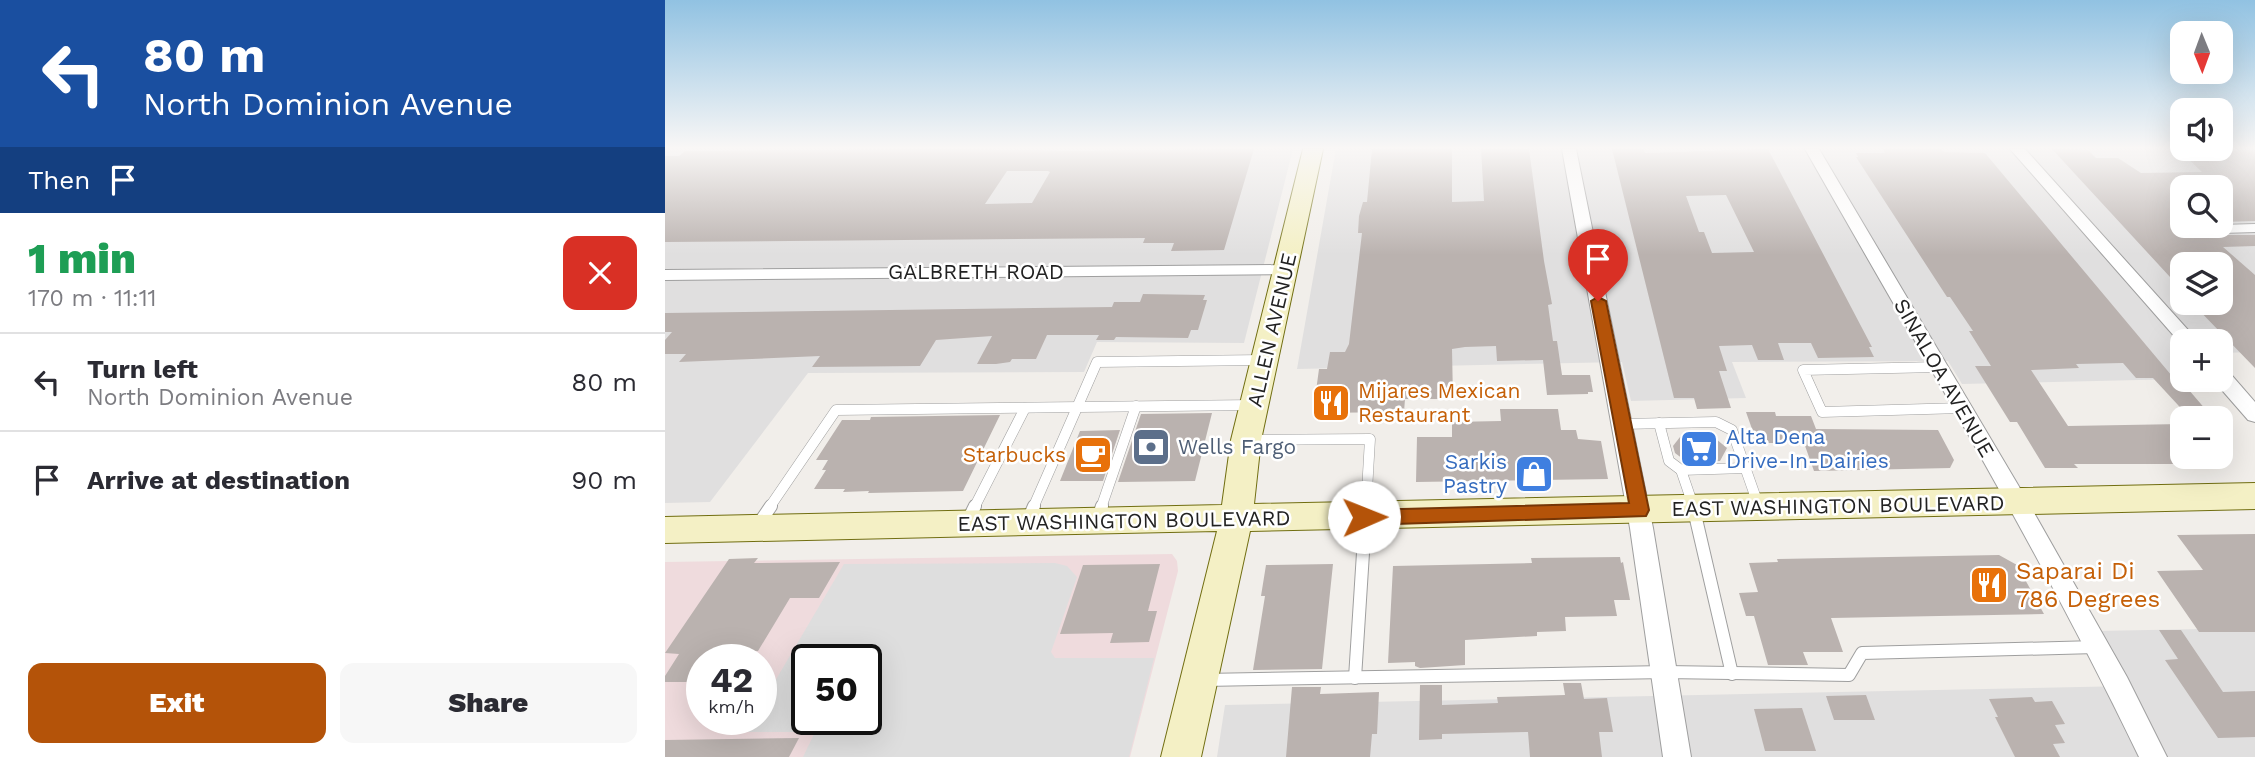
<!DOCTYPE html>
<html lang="en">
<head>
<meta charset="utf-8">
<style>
	:root { --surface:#fff; --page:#f7f7f7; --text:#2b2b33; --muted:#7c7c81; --line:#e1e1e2; --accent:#b45309 }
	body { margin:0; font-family:"Work Sans",sans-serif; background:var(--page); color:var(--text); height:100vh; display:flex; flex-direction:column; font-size:26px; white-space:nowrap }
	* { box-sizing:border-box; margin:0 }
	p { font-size:23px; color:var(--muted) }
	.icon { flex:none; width:38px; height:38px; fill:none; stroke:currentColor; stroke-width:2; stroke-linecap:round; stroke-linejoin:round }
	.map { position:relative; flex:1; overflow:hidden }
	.details { display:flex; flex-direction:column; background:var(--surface); width:665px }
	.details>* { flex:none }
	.guide { background:#1a4fa0; color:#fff; overflow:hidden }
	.needle { width:46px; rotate:179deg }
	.controls { position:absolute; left:1505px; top:21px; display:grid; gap:14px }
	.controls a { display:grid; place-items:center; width:63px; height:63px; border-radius:14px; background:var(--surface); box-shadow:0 7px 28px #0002; font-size:35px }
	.speed { position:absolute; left:21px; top:644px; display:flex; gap:14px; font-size:35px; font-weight:700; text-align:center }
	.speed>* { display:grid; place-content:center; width:91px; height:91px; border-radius:50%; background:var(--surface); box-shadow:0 7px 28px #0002; line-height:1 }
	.speed small { font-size:18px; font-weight:400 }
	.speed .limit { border:4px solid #111; border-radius:10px; background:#fff; color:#111 }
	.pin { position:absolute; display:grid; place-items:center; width:60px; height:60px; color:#fff; margin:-72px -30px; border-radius:50% 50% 50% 0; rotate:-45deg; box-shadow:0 0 7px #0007 }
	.pin .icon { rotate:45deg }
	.me { position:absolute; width:77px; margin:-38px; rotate:89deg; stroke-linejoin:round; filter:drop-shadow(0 0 5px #0008) }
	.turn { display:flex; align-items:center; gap:24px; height:147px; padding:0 28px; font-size:32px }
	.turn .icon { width:91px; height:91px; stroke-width:2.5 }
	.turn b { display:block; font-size:49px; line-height:60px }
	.then { display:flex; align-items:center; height:66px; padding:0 28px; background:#0003; gap:14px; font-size:26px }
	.round { display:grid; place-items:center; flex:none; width:74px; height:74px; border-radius:14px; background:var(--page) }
	.head { display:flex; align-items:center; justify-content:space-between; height:119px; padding:0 28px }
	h1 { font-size:42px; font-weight:800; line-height:52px; color:#1e9e55 }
	.cta { display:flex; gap:14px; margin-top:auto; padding:14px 28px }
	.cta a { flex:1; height:80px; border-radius:14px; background:var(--accent); color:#fff; font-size:28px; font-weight:800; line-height:80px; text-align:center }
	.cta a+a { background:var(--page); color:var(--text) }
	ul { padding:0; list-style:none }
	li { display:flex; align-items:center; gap:21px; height:98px; padding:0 28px; border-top:2px solid var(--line) }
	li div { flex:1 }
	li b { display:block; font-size:26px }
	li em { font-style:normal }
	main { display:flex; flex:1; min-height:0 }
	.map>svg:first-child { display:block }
</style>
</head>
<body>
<main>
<section class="details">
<div class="guide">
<div class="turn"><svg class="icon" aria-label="left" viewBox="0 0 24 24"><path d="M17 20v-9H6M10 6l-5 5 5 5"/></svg><div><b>80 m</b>North Dominion Avenue</div></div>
<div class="then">Then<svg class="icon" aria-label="arrive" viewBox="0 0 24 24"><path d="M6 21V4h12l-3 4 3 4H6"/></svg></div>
</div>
<div class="head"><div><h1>1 min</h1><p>170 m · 11:11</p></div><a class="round" style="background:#d93025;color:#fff"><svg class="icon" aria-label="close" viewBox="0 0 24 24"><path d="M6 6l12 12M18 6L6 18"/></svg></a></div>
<ul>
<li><svg class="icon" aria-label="left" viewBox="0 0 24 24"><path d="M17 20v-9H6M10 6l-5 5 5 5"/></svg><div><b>Turn left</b><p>North Dominion Avenue</p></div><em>80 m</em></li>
<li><svg class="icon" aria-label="arrive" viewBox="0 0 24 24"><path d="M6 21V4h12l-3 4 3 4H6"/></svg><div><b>Arrive at destination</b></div><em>90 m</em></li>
</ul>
<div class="cta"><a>Exit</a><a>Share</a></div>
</section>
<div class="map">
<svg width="1590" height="757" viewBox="0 0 1590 757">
	<rect width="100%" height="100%" fill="#f1eeea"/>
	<g fill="#e0dfdf" fill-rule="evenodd">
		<path d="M 0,149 L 628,149 L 579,343 L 432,342 L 419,372 L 143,373 L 45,502 L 0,503 Z"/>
		<path d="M 671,149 L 1590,149 L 1590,352 L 1556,353 L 1556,341 L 1517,341 L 1517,379 L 1297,384 L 1283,361 L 1067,362 L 1081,398 L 966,401 L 957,362 L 632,369 ZM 1517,187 L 1556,187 L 1556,226 L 1517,226 ZM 1517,264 L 1556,264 L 1556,303 L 1517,303 Z"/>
		<path d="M 1590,628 L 1590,757 L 552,757 L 560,705 L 1463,686 L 1431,631 Z"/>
	</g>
	<path fill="#efdbdd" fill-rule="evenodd" d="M 507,554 L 512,561 L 513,571 L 465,757 L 0,757 L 0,562 ZM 37,660 L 96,660 L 96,719 L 37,719 ZM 142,660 L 201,660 L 201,719 L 142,719 Z"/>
	<path fill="#dedede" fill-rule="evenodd" d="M 390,563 L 402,566 L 412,577 L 386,652 L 390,658 L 489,658 L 464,757 L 138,757 L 150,732 L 80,732 L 88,719 L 96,719 L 96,705 L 179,564 ZM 142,660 L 201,660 L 201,719 L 142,719 Z"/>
	<g fill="#bab2af" fill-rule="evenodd">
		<path d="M 286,149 L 405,151 L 589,149 L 559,250 L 506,251 L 509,243 L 478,243 L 480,238 L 0,242 L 0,156 L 14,156 L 20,151 ZM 342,171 L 383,171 L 385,172 L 367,203 L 320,204 Z"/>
		<path d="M 707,149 L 787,149 L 787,202 L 819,201 L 816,149 L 864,149 L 879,261 L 887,304 L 883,305 L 888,341 L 892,341 L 897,375 L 925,375 L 928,392 L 923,392 L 923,394 L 882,395 L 878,360 L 832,361 L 831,346 L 800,347 L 787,349 L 788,399 L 740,399 L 739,412 L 648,413 L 654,369 L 662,369 L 665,352 L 680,352 L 684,344 L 697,233 L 693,233 L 694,216 L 698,202 L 702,202 Z"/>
		<path d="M 947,149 L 978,149 L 980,153 L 1103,149 L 1207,347 L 1204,347 L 1209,357 L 1153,358 L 1146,343 L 1113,343 L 1119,360 L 1093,360 L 1087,345 L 1054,346 L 1062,371 L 1054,371 L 1066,408 L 1032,409 L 1029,398 L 1009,398 ZM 1061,195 L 1089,252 L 1047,253 L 1039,232 L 1034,232 L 1021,196 Z"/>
		<path d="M 1218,149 L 1276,149 L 1279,152 L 1320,153 L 1512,382 L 1517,382 L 1548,418 L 1525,418 L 1488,378 L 1471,378 L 1458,363 L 1411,364 L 1414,368 L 1366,370 L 1403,426 L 1517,424 L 1517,464 L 1409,464 L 1413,468 L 1380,468 L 1352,422 L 1345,422 L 1310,366 L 1326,366 L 1304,331 L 1308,331 L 1285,297 L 1282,297 L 1191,157 L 1193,157 L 1191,153 L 1220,153 Z"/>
		<path d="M 1387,149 L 1423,150 L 1431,158 L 1453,158 L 1476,173 L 1537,172 L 1516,152 L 1590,150 L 1590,221 L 1556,222 L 1556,187 L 1517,187 L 1517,226 L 1550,226 L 1550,232 L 1556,235 L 1590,235 L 1590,246 L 1558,247 L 1590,275 L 1590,368 L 1527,303 L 1556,303 L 1556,264 L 1517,264 L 1517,290 Z"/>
		<path d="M 478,294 L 540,295 L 538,300 L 542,300 L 533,330 L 526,330 L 523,338 L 451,337 L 449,340 L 431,340 L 434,335 L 382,335 L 371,359 L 347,359 L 345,362 L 331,364 L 312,364 L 327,336 L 271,340 L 255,366 L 147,367 L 155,356 L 14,362 L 21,354 L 0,354 L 0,340 L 7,332 L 0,332 L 0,313 L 447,307 L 449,302 L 475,302 Z"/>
		<path d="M 835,409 L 893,409 L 896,430 L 911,430 L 913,439 L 936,441 L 943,479 L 751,482 L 752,437 L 787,437 L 787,422 L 836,421 Z"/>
		<path d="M 1081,412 L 1110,412 L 1111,416 L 1146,416 L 1151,429 L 1273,430 L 1289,460 L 1285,468 L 1149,471 L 1139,443 L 1092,443 Z"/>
		<path d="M 547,413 L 530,481 L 453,482 L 476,414 Z"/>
		<path d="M 335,415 L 298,491 L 203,493 L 204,491 L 178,492 L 180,489 L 149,489 L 161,470 L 157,470 L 163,460 L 151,460 L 177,420 L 205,420 L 206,417 Z"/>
		<path d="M 455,430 L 438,481 L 395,481 L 415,431 Z"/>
		<path d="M 1028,430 L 1040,430 L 1062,448 L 1055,461 L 1022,462 L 1010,453 L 1008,446 L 1015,437 Z"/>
		<path d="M 1590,534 L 1590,632 L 1534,632 L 1492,571 L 1538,570 L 1512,535 Z"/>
		<path d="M 1334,555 L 1352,565 L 1379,614 L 1166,618 L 1178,652 L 1138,652 L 1143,665 L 1103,665 L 1089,616 L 1081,616 L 1074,593 L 1093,592 L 1084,563 L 1113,562 L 1112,559 Z"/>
		<path d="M 955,557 L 956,563 L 958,562 L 965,600 L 949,600 L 952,616 L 900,617 L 901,631 L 872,632 L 872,636 L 800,640 L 800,665 L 755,668 L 750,666 L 750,662 L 723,663 L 728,566 L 867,563 L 866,558 Z"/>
		<path d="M 93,558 L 89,563 L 175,562 L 154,598 L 125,598 L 93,651 L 62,653 L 57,660 L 37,660 L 37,682 L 0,682 L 0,676 L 14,654 L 0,653 L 64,559 Z"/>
		<path d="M 495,564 L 483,611 L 492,611 L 484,642 L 445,643 L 448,633 L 395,634 L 418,565 Z"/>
		<path d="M 668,564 L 657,669 L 588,670 L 600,596 L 596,596 L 601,565 Z"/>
		<path d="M 1494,630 L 1516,630 L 1558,692 L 1590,691 L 1590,737 L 1553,738 L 1500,660 L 1513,659 Z"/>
		<path d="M 898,683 L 916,683 L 919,699 L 942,698 L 948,732 L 934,732 L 937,757 L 865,757 L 863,732 L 777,734 L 777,739 L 754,740 L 755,685 L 777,685 L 777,705 L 833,703 L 832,697 L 900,695 Z"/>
		<path d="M 627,687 L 656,687 L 655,694 L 714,692 L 712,734 L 707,734 L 705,757 L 621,757 Z"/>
		<path d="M 1201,695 L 1210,720 L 1169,720 L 1161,696 Z"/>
		<path d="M 1367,697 L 1370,702 L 1387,701 L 1400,724 L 1390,725 L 1400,743 L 1388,744 L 1395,757 L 1350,757 L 1330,717 L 1333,717 L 1324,699 Z"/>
		<path d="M 1137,708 L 1151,751 L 1100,751 L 1089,709 Z"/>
		<path d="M 134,738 L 124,757 L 0,757 L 0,740 Z"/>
	</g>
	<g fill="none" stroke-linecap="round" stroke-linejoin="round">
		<defs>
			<path id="lane-far2" d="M 1556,229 L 1590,228"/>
			<g id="lane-far1">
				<path d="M 1273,367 L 1138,370 L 1157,412 L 1297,408"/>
				<path d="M 994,423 L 1004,461 L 1016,470 L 1029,508"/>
				<path d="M 957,424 L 1051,422 L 1067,430 L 1093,504"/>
				<path d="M 585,440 L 705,439 L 701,508"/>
				<path d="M 1016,470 L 1081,468"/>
				<path d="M 104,508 L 171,410 L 588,405"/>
				<path d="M 309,508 L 360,408"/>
				<path d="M 368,508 L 432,362 L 598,360"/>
				<path d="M 436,508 L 471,406"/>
			</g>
			<g id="lane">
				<path d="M 1028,506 L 1067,674"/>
				<path d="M 433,518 L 437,506"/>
				<path d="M 303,520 L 310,506"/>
				<path d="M 363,520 L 369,506"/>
				<path d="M 93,525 L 106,506"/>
				<path d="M 690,678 L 701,506"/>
				<path d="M 539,680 L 1001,672 L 1184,675 L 1197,653 L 1431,647"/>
			</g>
			<g id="street">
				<path d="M 897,149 L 911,149 L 988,528 L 1026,757 L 998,757 L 965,528 Z"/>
				<path d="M 1140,149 L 1154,149 L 1359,495 L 1462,677 L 1502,757 L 1474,757 C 1374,549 1254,350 1140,149 Z"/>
				<path d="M 1345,149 L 1360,149 L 1533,341 L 1517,341 L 1517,345 Z"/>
				<path d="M 622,265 L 628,266 L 630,270 L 628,274 L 0,280 L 0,270 Z"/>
				<path d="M 1556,369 L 1563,371 L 1590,402 L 1590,422 L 1583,420 L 1549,381 L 1556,380 Z"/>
			</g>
			<path id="secondary" d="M 638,149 L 658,149 L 596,440 L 589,504 L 1590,483 L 1590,509 L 585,531 L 536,757 L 496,757 L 552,531 L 0,543 L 0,517 L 557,505 L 566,440 Z"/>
		</defs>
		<use href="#lane-far2" stroke="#9f9f9f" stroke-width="10"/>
		<use href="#lane-far1" stroke="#9f9f9f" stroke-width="11"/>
		<use href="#lane" stroke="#9f9f9f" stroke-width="14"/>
		<use href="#street" stroke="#9f9f9f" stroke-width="2"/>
		<use href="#secondary" stroke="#716e11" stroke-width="2"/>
		<use href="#lane-far2" stroke="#fff" stroke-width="8"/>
		<use href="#lane-far1" stroke="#fff" stroke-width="10"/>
		<use href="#lane" stroke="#fff" stroke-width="12"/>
		<use href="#street" fill="#fff" fill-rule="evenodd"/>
		<use href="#secondary" fill="#f4f0c5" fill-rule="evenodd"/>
	</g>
	<linearGradient id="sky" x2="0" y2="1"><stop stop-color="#91c2e2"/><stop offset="0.58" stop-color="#f9f7f6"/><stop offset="1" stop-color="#f9f7f6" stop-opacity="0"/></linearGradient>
	<rect width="1590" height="255" fill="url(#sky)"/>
	<path fill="#b45309" stroke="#753606" stroke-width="2" d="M 933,297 L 941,301 L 984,510 L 981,516 L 699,525 L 692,522 L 689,517 L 692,512 L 699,510 L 964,503 L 926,301 Z"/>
	<defs>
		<symbol id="restaurant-square" viewBox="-11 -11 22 22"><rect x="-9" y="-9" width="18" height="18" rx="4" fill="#e8710a" stroke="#fff"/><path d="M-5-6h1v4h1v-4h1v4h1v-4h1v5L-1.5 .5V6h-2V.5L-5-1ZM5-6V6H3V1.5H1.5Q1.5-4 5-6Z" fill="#fff"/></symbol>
		<symbol id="bank-square" viewBox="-11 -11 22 22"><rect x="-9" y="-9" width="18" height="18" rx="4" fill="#5c6f8a" stroke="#fff"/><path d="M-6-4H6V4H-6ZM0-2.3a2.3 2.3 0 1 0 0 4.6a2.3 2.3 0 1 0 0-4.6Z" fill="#fff"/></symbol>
		<symbol id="supermarket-square" viewBox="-11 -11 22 22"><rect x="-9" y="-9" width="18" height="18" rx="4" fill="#3f7fe0" stroke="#fff"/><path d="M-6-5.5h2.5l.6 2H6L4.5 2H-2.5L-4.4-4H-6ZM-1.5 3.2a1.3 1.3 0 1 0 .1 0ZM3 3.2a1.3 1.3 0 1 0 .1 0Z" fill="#fff"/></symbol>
		<symbol id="cafe-square" viewBox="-11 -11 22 22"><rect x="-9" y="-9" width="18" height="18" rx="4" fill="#e8710a" stroke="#fff"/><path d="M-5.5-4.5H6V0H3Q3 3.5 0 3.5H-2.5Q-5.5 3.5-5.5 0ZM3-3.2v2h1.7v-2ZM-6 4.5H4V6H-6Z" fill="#fff"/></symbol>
		<symbol id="shop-square" viewBox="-11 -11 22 22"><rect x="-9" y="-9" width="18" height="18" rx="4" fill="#3f7fe0" stroke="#fff"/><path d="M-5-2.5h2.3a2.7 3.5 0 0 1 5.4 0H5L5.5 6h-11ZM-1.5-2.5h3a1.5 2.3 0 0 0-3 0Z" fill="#fff"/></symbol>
	</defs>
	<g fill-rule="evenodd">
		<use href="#restaurant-square" x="644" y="381" width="44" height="44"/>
		<use href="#bank-square" x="464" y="425" width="44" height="44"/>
		<use href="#supermarket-square" x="1012" y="427" width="44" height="44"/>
		<use href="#cafe-square" x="406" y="433" width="44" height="44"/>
		<use href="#shop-square" x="847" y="452" width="44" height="44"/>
		<use href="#restaurant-square" x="1302" y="563" width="44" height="44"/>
	</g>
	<g text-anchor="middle" stroke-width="5" stroke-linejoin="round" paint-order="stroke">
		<g font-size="21" fill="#222" stroke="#fff">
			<text x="311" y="279">GALBRETH ROAD</text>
			<text transform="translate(607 330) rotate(-77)" y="7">ALLEN AVENUE</text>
			<text transform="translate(1279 378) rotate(60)" y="7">SINALOA AVENUE</text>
			<text transform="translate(1173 506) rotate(-1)" y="7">EAST WASHINGTON BOULEVARD</text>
			<text transform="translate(459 521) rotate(-1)" y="7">EAST WASHINGTON BOULEVARD</text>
		</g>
		<g font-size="21" fill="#c56008" stroke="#fff" text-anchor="start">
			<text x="693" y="398">Mijares Mexican<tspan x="693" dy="24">Restaurant</tspan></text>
			<text x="401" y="462" text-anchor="end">Starbucks</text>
		</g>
		<g font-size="21" fill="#366cbe" stroke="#fff" text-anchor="start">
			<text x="1061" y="444">Alta Dena<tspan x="1061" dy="24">Drive-In-Dairies</tspan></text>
			<text x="842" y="469" text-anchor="end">Sarkis<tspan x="842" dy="24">Pastry</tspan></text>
		</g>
		<g font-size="21" fill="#4e5e75" stroke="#fff" text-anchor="start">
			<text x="513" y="454">Wells Fargo</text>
		</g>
		<g font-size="24" fill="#c56008" stroke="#fff" text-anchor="start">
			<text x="1351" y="579">Saparai Di<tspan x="1351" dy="28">786 Degrees</tspan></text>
		</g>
	</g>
</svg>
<div class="controls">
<a><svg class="needle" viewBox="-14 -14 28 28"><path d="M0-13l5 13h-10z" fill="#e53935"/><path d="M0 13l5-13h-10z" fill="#7c7c81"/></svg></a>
<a><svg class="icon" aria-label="sound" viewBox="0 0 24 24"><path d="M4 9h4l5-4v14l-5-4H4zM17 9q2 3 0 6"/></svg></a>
<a><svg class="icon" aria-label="search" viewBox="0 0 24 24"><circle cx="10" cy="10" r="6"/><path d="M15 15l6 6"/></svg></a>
<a><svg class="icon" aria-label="layers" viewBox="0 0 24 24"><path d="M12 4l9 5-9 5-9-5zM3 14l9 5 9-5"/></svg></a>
<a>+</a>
<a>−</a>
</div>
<div class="speed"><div>42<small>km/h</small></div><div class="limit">50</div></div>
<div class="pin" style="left:933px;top:301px;background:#d93025"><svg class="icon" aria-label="arrive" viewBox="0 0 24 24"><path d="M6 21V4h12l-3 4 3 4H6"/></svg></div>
<svg class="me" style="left:699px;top:517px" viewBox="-20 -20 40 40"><circle r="19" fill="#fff"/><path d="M0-13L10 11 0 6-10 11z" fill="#b45309"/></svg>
</div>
</main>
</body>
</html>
